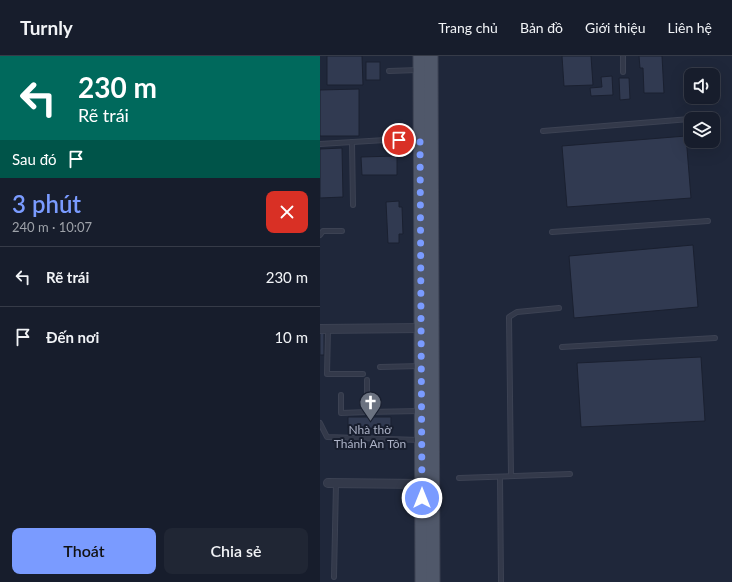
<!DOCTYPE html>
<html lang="vi">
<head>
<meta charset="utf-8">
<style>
	:root { --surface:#171d2c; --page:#202634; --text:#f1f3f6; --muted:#9ea2a9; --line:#363b48; --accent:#7a9bff }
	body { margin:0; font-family:Lato,sans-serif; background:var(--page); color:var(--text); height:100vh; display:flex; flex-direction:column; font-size:15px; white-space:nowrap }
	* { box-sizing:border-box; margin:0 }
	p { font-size:13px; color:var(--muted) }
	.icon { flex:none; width:22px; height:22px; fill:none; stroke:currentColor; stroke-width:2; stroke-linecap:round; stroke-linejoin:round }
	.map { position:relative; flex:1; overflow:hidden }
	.drawer { display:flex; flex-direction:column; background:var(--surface); width:320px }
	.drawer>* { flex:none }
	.banner { background:#00695c; color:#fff; overflow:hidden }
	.controls { position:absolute; left:364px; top:12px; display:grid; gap:8px }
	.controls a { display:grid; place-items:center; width:36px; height:36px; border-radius:8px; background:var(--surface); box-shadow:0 4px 16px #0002,0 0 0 1px var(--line); font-size:20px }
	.pin { position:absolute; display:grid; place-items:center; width:34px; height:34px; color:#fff; margin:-17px; border:2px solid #fff; border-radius:50%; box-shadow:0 1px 4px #0007 }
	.me { position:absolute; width:44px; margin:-22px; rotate:0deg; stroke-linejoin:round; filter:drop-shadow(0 0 3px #0008) }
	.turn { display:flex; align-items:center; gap:14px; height:84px; padding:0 12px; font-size:18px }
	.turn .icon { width:52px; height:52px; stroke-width:2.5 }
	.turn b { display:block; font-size:28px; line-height:34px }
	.then { display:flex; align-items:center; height:38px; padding:0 12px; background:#0003; gap:8px; font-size:15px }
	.round { display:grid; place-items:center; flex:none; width:42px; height:42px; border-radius:8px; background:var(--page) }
	.head { display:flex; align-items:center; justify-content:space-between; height:68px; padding:0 12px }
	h1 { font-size:24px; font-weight:600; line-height:30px; color:var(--accent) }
	.cta { display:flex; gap:8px; margin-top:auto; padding:8px 12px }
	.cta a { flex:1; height:46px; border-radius:8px; background:var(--accent); color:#111; font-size:16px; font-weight:600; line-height:46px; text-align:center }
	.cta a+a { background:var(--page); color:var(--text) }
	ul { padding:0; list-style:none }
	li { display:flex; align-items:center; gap:12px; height:60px; padding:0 12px; border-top:1px solid var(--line) }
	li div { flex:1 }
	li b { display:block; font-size:15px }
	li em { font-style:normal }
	header { display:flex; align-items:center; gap:24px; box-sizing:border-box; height:56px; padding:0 20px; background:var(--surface); border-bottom:1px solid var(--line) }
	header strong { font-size:19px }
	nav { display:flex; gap:22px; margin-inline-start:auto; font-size:14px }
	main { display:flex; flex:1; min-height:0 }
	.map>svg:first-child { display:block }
</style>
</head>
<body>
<header>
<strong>Turnly</strong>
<nav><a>Trang chủ</a><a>Bản đồ</a><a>Giới thiệu</a><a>Liên hệ</a></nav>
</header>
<main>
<section class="drawer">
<div class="banner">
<div class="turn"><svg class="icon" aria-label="left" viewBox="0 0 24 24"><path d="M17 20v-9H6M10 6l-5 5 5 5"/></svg><div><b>230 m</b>Rẽ trái</div></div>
<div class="then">Sau đó<svg class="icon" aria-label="arrive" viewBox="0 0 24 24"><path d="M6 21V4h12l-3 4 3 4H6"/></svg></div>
</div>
<div class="head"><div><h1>3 phút</h1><p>240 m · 10:07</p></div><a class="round" style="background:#d93025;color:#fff"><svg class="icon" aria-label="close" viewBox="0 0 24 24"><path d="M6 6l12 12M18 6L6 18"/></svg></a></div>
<ul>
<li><svg class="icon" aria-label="left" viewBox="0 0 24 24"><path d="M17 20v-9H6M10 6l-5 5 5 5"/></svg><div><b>Rẽ trái</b></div><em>230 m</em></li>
<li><svg class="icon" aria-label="arrive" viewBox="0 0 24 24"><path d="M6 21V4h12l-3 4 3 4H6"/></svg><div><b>Đến nơi</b></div><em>10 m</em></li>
</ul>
<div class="cta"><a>Thoát</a><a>Chia sẻ</a></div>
</section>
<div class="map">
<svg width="412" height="526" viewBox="0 0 412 526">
	<rect width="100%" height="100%" fill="#1f273a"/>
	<g fill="#313a51" stroke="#1a2030">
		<path d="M 7,0 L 42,0 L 43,29 L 7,29 Z"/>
		<path d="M 242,0 L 271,0 L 273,29 L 244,30 Z"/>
		<path d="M 319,0 L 342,0 L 344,37 L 324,37 L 323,12 L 320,12 Z"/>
		<rect x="46" y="6" width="14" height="18"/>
		<path d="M 292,20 L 293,39 L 271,40 L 270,32 L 282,31 L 281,21 Z"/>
		<path d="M 299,22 L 309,22 L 310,43 L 300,44 Z"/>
		<path d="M 39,33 L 39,80 L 0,80 L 0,34 Z"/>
		<path d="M 366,80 L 371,142 L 247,151 L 242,90 Z"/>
		<path d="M 22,92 L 23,141 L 0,142 L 0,93 Z"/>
		<path d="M 77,100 L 77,119 L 42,119 L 41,101 Z"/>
		<path d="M 79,145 L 79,151 L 82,151 L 83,178 L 79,178 L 79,187 L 68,187 L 66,146 Z"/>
		<path d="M 373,189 L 378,251 L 254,262 L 249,200 Z"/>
		<rect x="0" y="274" width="4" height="25"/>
		<path d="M 381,301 L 385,365 L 261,371 L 257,307 Z"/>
		<path d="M 28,361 L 71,361 L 71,373 L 28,372 Z"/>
	</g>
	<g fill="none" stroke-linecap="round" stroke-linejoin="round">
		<defs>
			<g id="service">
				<path d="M 69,15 L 98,14"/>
				<path d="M 303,16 L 303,0"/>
				<path d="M 223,75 L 382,62"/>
				<path d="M 32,86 L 33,149"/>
				<path d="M 0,88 L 98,82"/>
				<path d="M 232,176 L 388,165"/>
				<path d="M 0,179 L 3,175 L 22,175"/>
				<path d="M 8,273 L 7,318 L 43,318"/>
				<path d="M 242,291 L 395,282"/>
				<path d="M 60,311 L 100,310"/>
				<path d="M 47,324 L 47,356 L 100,355"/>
				<path d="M 21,339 L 21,357 L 47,356"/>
				<path d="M 0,367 L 7,381 L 99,384"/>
				<path d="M 191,420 L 189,261 L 197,256 L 239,252"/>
				<path d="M 180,421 L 181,526"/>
				<path d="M 139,422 L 250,418"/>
				<path d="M 14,521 L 16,427"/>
			</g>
			<g id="minor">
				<path d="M 0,273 L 101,272"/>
				<path d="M 8,427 L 102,428"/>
			</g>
			<g id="primary">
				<path d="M 100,0 L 102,526"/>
				<path d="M 111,0 L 113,526"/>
			</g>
		</defs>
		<use href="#service" stroke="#3c4253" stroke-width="6"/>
		<use href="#minor" stroke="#3c4253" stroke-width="10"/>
		<use href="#primary" stroke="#3c4253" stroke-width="15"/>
		<use href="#service" stroke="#33394a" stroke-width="4"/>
		<use href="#minor" stroke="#33394a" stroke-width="8"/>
		<use href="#primary" stroke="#50586a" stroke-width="13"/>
	</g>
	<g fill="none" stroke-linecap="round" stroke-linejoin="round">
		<path stroke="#7a9bff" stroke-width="7" stroke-dasharray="0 12.6" d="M 79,84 L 100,82 L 102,442"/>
	</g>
	<defs>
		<symbol id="church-pin" viewBox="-11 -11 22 30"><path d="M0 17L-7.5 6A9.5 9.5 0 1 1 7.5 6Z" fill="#6b7280" stroke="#181e2e"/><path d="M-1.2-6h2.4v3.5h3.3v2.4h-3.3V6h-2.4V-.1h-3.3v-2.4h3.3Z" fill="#fff"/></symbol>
	</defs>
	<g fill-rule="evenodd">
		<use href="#church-pin" x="38" y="334" width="25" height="34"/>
	</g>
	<g text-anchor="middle" stroke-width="4" stroke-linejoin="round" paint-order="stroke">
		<g font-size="12" fill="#adb3c7" stroke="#181e2e">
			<text x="50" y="378">Nhà thờ<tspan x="50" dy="14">Thánh An Tôn</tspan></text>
		</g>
	</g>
</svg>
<div class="controls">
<a><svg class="icon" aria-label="sound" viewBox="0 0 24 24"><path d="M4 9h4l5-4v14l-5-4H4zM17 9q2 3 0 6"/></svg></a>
<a><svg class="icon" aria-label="layers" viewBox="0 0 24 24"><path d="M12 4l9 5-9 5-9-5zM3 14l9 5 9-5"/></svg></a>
</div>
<div class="pin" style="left:79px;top:84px;background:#d93025"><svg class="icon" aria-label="arrive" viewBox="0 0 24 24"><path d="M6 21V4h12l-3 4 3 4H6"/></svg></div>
<svg class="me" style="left:102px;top:442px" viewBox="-20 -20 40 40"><circle r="17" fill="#7a9bff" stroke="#fff" stroke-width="3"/><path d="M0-11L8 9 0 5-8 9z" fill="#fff"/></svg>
</div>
</main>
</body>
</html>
